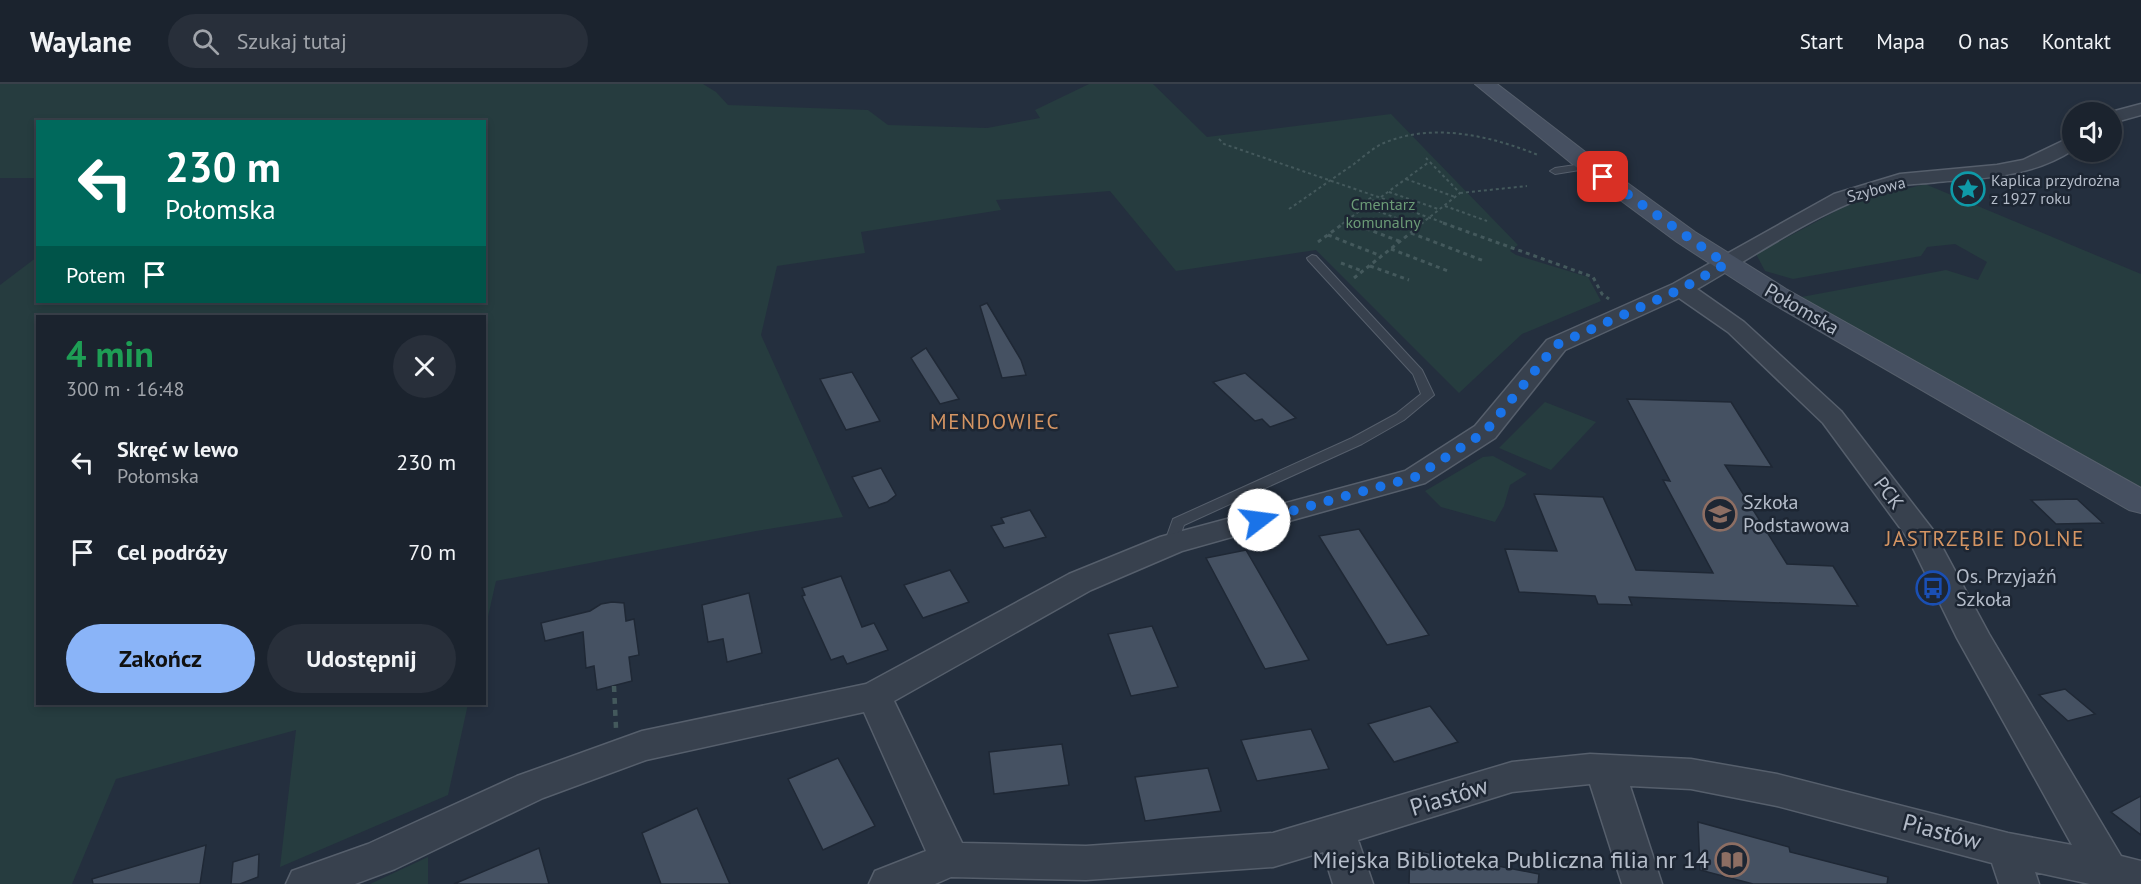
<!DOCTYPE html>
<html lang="pl">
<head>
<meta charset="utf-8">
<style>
	:root { --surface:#1b232e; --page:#282f3a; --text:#f1f3f6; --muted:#a0a4aa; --line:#39404a; --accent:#8ab4f8 }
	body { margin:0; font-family:"PT Sans",sans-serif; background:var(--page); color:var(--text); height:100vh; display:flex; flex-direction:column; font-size:22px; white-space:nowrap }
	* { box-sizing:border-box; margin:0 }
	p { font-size:20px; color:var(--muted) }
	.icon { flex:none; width:33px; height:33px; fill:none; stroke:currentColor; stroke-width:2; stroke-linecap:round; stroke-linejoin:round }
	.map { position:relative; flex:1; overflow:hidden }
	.details { position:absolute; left:36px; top:231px; width:450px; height:390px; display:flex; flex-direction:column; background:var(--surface); border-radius:0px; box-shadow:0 3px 9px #0003,0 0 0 2px var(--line) }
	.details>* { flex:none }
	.hud { position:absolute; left:36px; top:36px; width:450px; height:183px; border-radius:0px; box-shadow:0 3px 9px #0003,0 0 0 2px var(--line); background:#00695c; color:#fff; overflow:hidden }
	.controls { position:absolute; left:2062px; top:18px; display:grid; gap:12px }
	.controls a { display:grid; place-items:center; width:60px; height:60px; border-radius:50%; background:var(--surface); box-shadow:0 3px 9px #0003,0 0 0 2px var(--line); font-size:30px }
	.pin { position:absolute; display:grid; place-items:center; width:51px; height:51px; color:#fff; margin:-26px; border-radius:12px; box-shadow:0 3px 9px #0006 }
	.me { position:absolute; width:66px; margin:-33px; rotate:75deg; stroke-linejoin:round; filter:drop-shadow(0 0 4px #0008) }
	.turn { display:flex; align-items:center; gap:21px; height:126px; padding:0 30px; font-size:27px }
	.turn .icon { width:78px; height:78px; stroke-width:2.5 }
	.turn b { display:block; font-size:42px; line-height:51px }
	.then { display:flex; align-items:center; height:57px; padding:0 30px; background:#0003; gap:12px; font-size:22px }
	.round { display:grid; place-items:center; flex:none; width:63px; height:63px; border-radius:32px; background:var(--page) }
	.overview { display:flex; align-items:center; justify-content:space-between; height:102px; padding:0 30px }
	h1 { font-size:36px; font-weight:600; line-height:45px; color:#1e9e55 }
	.button { display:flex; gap:12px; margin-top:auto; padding:12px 30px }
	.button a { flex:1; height:69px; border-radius:36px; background:var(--accent); color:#111; font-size:24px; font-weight:600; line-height:69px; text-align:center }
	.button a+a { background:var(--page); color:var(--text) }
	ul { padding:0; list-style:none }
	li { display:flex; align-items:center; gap:18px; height:90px; padding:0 30px }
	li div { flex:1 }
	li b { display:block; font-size:22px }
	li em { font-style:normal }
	header { display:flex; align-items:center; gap:36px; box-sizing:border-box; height:84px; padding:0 30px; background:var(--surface); border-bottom:2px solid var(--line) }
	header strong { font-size:28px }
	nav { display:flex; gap:33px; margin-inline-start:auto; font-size:21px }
	.search { width:420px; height:54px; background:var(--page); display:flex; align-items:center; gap:15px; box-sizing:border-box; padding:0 21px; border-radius:33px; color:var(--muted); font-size:22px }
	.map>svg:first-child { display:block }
</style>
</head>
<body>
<header>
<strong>Waylane</strong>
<div class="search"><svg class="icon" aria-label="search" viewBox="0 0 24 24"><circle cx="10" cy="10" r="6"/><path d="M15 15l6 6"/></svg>Szukaj tutaj</div>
<nav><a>Start</a><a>Mapa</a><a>O nas</a><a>Kontakt</a></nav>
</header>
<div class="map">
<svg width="2141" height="800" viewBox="0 0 2141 800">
	<rect width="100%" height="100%" fill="#242f3e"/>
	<g fill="#263c3f">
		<path d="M 0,0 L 703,0 L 716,8 L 728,21 L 868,26 L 888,41 L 987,44 L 1040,34 L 1035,26 L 1089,0 L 1153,0 L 1207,53 L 1391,30 L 1518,161 L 1510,167 L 1516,171 L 1588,193 L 1601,217 L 1522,250 L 1459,309 L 1316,166 L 1176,187 L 1110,107 L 996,116 L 1001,126 L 861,148 L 865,169 L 777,182 L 761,251 L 843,433 L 756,447 L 496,497 L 485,546 L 484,232 L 38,232 L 38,620 L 468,620 L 448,711 L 280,783 L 296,646 L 116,695 L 72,800 L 0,800 L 0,201 L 37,173 L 38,218 L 484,218 L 484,38 L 38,38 L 37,94 L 0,94 Z"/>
		<path d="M 1925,100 L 2141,190 L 2141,411 L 1796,214 L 1946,186 L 1978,196 L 1987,178 L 1955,160 L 1927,163 L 1921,172 L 1793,195 L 1765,187 L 1756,170 L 1849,120 Z"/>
		<path d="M 1545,318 L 1596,338 L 1551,386 L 1499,364 Z"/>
		<path d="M 1493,372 L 1527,390 L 1510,401 L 1504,422 L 1495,438 L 1441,423 L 1425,407 L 1483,373 Z"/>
		<path d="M 428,773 L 428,800 L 370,800 Z"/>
	</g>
	<g fill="#455162" stroke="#1f2835" stroke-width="1.5">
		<path d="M 987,219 L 1021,276 L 1026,291 L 1002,294 L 980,222 Z"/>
		<path d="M 926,264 L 959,315 L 940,320 L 911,274 Z"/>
		<path d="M 852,288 L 880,337 L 846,346 L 820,295 Z"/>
		<path d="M 1245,289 L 1296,334 L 1270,343 L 1262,335 L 1255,337 L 1213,298 Z"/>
		<path d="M 1627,315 L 1731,318 L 1772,383 L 1725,381 L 1787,480 L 1833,482 L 1858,522 L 1629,513 L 1632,521 L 1598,520 L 1595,512 L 1519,508 L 1505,465 L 1557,467 L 1534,410 L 1603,413 L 1636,486 L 1713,489 L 1663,396 L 1670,397 Z"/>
		<path d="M 881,384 L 896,411 L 887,418 L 869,424 L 852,393 Z"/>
		<path d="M 2077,415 L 2103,439 L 2056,440 L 2031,416 Z"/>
		<path d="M 1030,426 L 1046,453 L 1004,464 L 991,442 L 1004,439 L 1001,434 Z"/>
		<path d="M 1359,445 L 1429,551 L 1387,561 L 1319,452 Z"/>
		<path d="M 1246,466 L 1276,518 L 1309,576 L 1265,585 L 1206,474 Z"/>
		<path d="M 950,486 L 969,518 L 923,534 L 904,501 Z"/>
		<path d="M 841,492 L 862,543 L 874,539 L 888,566 L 847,580 L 843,572 L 831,576 L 802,512 L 805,511 L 802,504 Z"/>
		<path d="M 749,509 L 762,569 L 727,578 L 723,555 L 708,558 L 702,521 Z"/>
		<path d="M 612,518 L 624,519 L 626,537 L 634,535 L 639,571 L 629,573 L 632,597 L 597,606 L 594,582 L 586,584 L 583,548 L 545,557 L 541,539 L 590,527 L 601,520 Z"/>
		<path d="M 1152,542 L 1178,603 L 1131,612 L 1108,550 Z"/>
		<path d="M 2065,605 L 2095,630 L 2068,637 L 2039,611 Z"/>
		<path d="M 1430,622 L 1458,658 L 1394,678 L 1368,640 Z"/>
		<path d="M 1311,645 L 1329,685 L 1257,697 L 1241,656 Z"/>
		<path d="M 1062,660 L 1069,701 L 994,710 L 989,668 Z"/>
		<path d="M 838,674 L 875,742 L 823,766 L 788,695 Z"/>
		<path d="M 1208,684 L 1221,727 L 1145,737 L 1135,693 Z"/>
		<path d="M 2141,712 L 2141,751 L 2111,728 Z"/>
		<path d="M 697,724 L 730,800 L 661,800 L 642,749 Z"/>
		<path d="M 1698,738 L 1789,763 L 1790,768 L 1888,793 L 1887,800 L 1753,800 L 1700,786 Z"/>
		<path d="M 206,761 L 200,800 L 93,800 L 92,795 Z"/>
		<path d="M 539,764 L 549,800 L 454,800 Z"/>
		<path d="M 1410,765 L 1539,790 L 1538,800 L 1409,800 Z"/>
		<path d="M 259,770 L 258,793 L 240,800 L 231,800 L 233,778 Z"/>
	</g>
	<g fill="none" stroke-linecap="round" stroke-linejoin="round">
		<defs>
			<g id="lane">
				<path d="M 1589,79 L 1592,80 L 1592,84 L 1555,90 L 1550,87 L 1555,84 Z"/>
				<path d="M 1312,171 L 1316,172 L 1422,286 L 1434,311 L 1404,336 L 1362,360 L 1184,441 L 1176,463 L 1166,463 L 1164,460 L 1173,435 L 1352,354 L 1396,330 L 1421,310 L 1413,290 L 1308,176 L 1307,174 Z"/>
			</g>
			<g id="street">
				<path d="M 2141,20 L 2141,31 L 2112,39 L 2111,28 Z"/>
				<path d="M 2073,52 L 2073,66 C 2032,93 1984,94 1937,98 C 1925,100 1912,99 1900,102 C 1829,119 1760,169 1697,205 L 1744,238 L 1841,327 L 1933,446 L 1989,550 L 2121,772 L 2141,777 L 2141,800 L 2090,800 L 2035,788 L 2039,800 L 1999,800 L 1992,779 L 1777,722 L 1691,705 L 1630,702 L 1662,800 L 1622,800 L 1590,700 L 1512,708 L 1358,756 L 1373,800 L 1333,800 L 1323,768 L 1273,783 L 1086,796 L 951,793 L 935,800 L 869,800 L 875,787 L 926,767 L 864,628 L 646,676 L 543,714 L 395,785 L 355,800 L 286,800 L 292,787 L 368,760 L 517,692 L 642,647 L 866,600 L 1069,490 L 1160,453 L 1405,387 L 1475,342 L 1547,256 L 1673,200 L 1834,110 L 1900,90 L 1997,81 L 2023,76 ZM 1679,214 L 1728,248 L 1823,339 L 1909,456 L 1957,554 L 2072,761 L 2008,749 L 1777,690 L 1691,675 L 1590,670 L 1512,678 L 1273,749 L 1086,762 L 962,759 L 894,617 L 1091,506 L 1182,467 L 1425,399 L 1495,354 L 1565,266 Z"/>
			</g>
			<path id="secondary" d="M 1475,0 L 1497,0 L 1597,77 L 1695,148 L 1786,205 L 2141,404 L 2141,429 L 2129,426 L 1768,217 L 1677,158 L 1581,87 Z"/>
		</defs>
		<use href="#lane" stroke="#565f6c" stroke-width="2"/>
		<use href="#street" stroke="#565f6c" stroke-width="3"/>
		<use href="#secondary" stroke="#565f6c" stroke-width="2"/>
		<g stroke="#44595c" stroke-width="2" stroke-dasharray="3 3" stroke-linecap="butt">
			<path d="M 1219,55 L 1224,60 L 1384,115 L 1377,118 L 1369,115 L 1372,113"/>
			<path d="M 1406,95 L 1455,113"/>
			<path d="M 1389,108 L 1438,125"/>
			<path d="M 1460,109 L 1527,102"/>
			<path d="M 1381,113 L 1429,78"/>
			<path d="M 1383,117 L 1447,140"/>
			<path d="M 1445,122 L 1487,137"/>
			<path d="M 1366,123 L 1413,140"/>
			<path d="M 1289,125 C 1311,110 1332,95 1354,80 C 1363,73 1374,63 1384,59 C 1433,38 1491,52 1538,71"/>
			<path d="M 1347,137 L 1355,140"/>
			<path d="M 1342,140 L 1373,117"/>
			<path d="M 1421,140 L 1460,109 L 1426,74"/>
		</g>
		<g stroke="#44595c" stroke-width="3" stroke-dasharray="4 4" stroke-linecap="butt">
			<path d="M 1351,139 L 1399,157"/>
			<path d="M 1409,139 L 1418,142"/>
			<path d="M 1443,139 L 1593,193 L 1602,210 L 1609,215"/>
			<path d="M 1411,149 L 1484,177"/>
			<path d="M 1328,151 L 1381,172"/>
			<path d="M 1318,158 L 1344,139"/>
			<path d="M 1391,165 L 1448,187"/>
			<path d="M 1341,179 L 1362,187"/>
			<path d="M 1370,182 L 1409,196"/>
			<path d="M 1354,194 L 1423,139"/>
		</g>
		<path stroke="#44595c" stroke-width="4.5" stroke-dasharray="6 6" stroke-linecap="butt" d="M 614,602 L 616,644"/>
		<use href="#lane" fill="#38414e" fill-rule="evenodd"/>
		<use href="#street" fill="#38414e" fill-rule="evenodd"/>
		<use href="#secondary" fill="#465061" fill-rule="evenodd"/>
	</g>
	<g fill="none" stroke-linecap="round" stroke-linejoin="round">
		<path stroke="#1a73e8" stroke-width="10" stroke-dasharray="0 18" d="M 1259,436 L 1415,393 L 1485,348 L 1556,261 L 1681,205 L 1726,180 L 1603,93"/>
	</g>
	<defs>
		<symbol id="sight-ring" viewBox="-11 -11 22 22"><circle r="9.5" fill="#1d2633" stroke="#0f9aa8" stroke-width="1.5"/><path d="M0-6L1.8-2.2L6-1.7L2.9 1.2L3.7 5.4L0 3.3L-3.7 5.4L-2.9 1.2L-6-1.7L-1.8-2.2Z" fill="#0f9aa8"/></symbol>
		<symbol id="school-ring" viewBox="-11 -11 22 22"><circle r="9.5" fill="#1d2633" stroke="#8d6e63" stroke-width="1.5"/><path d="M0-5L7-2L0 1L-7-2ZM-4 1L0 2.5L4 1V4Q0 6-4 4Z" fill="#8d6e63"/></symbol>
		<symbol id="bus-ring" viewBox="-11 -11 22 22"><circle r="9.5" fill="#1d2633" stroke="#1a4fb4" stroke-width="1.5"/><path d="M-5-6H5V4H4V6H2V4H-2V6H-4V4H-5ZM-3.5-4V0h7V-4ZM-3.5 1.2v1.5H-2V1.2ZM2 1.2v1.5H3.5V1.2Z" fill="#1a4fb4"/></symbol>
		<symbol id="library-ring" viewBox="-11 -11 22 22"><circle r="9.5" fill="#1d2633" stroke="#8d6e63" stroke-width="1.5"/><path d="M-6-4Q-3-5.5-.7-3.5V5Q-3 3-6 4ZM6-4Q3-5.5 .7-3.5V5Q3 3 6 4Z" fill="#8d6e63"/></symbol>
	</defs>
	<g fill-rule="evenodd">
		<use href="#sight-ring" x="1949" y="86" width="38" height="38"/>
		<use href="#school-ring" x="1701" y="411" width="38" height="38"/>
		<use href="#bus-ring" x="1914" y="485" width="38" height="38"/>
		<use href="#library-ring" x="1713" y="757" width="38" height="38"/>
	</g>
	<g text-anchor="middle" stroke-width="5" stroke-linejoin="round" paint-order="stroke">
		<g font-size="16" fill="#b4bcc9" stroke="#1d2633" text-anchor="start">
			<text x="1991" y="102">Kaplica przydrożna<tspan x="1991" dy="18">z 1927 roku</tspan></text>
		</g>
		<g font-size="16" fill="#b4bcc9" stroke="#1d2633">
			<text transform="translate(1876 105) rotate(-15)" y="6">Szybowa</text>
		</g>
		<g font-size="16" fill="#6b9a76" stroke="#1d2633">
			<text x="1383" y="126">Cmentarz<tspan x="1383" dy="18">komunalny</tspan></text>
		</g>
		<g font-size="20" fill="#b4bcc9" stroke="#1d2633">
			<text transform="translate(1802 225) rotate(30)" y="7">Połomska</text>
			<text transform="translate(1889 409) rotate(53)" y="7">PCK</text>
		</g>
		<g font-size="20" fill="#b4bcc9" stroke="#1d2633" text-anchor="start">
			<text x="1743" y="425">Szkoła<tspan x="1743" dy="23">Podstawowa</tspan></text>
			<text x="1956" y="499">Os. Przyjaźń<tspan x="1956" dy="23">Szkoła</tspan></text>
		</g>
		<g font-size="21" letter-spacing="1.5" fill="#d59563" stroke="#1d2633">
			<text x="995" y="345">MENDOWIEC</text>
			<text x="1985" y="462">JASTRZĘBIE DOLNE</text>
		</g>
		<g font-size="24" fill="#b4bcc9" stroke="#1d2633">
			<text transform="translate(1449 713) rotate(-17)" y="8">Piastów</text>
			<text transform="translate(1942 748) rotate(15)" y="8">Piastów</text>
		</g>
		<g font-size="24" fill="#b4bcc9" stroke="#1d2633" text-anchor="end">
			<text x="1709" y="784">Miejska Biblioteka Publiczna filia nr 14</text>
		</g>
	</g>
</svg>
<div class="controls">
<a><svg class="icon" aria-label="sound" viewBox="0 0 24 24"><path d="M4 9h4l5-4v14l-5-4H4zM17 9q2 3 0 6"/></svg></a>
</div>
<div class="pin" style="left:1603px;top:93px;background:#d93025"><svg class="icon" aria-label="arrive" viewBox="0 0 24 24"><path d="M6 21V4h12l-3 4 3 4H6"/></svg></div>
<svg class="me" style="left:1259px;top:436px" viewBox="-20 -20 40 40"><circle r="19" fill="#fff"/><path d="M0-13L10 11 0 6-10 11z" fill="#1a73e8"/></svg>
<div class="hud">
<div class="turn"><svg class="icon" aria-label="left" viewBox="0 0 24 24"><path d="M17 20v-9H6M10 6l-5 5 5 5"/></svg><div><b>230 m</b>Połomska</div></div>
<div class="then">Potem<svg class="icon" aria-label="arrive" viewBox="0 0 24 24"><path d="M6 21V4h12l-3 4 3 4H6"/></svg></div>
</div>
<section class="details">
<div class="overview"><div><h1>4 min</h1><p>300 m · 16:48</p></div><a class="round"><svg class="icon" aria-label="close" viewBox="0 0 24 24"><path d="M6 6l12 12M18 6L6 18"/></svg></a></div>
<ul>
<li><svg class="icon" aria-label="left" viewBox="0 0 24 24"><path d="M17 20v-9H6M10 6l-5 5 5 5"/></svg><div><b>Skręć w lewo</b><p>Połomska</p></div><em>230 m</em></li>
<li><svg class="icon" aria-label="arrive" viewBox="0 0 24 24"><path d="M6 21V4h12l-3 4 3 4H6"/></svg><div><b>Cel podróży</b></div><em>70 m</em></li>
</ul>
<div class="button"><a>Zakończ</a><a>Udostępnij</a></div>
</section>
</div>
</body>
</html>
